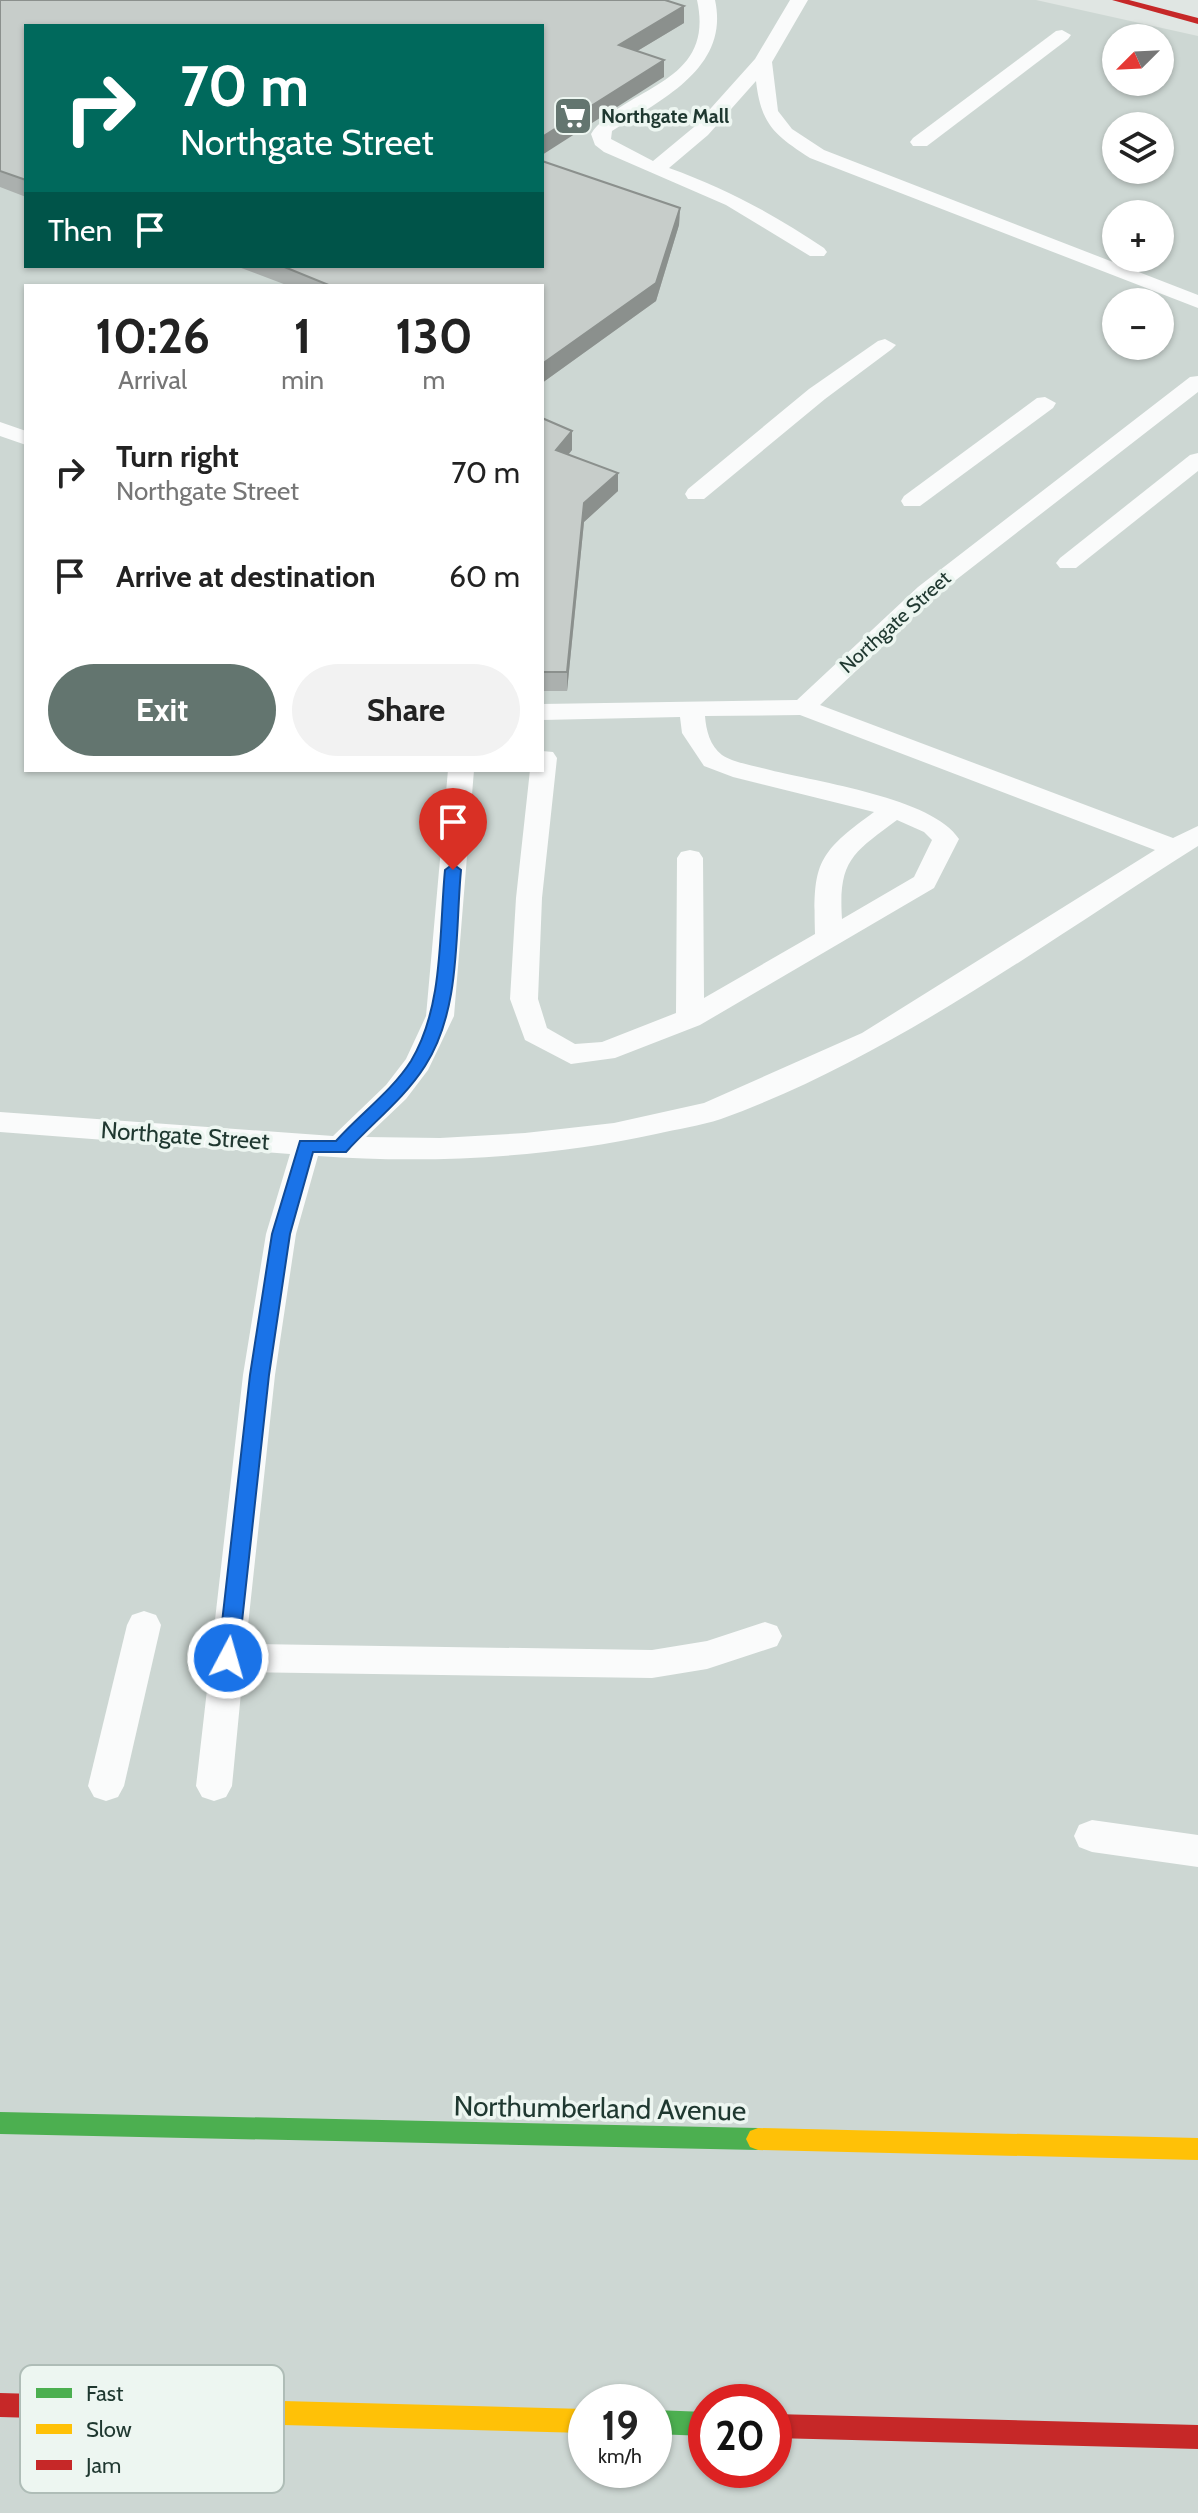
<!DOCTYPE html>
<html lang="en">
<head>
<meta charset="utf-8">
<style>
	:root { --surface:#fff; --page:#f2f2f2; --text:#222; --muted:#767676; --accent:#63756f }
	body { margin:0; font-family:Cabin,sans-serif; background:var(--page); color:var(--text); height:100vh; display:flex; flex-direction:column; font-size:30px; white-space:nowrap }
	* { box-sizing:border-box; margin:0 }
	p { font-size:26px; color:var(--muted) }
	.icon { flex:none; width:44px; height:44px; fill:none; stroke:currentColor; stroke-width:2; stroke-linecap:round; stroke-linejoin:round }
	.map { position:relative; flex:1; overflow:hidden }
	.sheet { position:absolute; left:24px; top:284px; width:520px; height:488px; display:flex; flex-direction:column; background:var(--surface); border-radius:0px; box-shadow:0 2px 6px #0004 }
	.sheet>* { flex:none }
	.hud { position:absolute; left:24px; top:24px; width:520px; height:244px; border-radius:0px; box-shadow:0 2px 6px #0004; background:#00695c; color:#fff; overflow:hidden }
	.needle { width:52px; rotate:246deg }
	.buttons { position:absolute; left:1102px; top:24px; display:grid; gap:16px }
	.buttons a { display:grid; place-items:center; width:72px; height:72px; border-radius:50%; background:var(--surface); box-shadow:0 2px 6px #0004; font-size:40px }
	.speed { position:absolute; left:568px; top:2384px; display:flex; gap:16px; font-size:40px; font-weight:700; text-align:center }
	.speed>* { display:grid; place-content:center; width:104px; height:104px; border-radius:50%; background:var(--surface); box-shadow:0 2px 6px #0004; line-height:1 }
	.speed small { font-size:20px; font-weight:400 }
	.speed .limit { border:12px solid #d22; background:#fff; color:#111 }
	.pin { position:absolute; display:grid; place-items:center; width:68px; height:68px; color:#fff; margin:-82px -34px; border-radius:50% 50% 50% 0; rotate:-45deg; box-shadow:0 0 8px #0007 }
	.pin .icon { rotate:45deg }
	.me { position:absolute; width:88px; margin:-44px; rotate:6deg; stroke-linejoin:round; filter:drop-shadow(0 0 6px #0008) }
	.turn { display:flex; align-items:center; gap:28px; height:168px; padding:0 24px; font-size:36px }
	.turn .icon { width:104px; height:104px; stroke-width:2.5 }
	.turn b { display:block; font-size:56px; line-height:68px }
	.then { display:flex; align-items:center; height:76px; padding:0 24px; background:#0003; gap:16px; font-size:30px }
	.eta { display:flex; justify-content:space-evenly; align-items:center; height:136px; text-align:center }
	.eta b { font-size:48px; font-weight:700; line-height:56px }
	.action { display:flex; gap:16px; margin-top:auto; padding:16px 24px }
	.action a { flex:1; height:92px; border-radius:48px; background:var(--accent); color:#fff; font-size:32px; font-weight:700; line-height:92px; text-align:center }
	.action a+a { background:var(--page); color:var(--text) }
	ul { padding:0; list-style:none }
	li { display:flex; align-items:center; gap:24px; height:104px; padding:0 24px }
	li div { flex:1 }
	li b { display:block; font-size:30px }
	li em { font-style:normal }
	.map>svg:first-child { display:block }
</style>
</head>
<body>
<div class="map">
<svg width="1198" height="2513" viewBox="0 0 1198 2513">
	<rect width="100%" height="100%" fill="#e0e6e3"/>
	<path fill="#cdd7d3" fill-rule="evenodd" d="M 0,0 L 1036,0 L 1198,36 L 1198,2513 L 0,2513 ZM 26,26 L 542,26 L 542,266 L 26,266 ZM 1116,38 L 1160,38 L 1160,82 L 1116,82 ZM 1116,126 L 1160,126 L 1160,170 L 1116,170 ZM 1116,214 L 1160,214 L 1160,258 L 1116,258 ZM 26,286 L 542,286 L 542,770 L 26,770 ZM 1116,302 L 1160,302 L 1160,346 L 1116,346 ZM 586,2402 L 654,2402 L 654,2470 L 586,2470 ZM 706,2402 L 774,2402 L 774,2470 L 706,2470 Z"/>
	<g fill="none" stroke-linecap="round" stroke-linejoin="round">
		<g fill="#fafbfb" fill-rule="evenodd">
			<path d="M 697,0 L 715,0 C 730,68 661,100 612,131 L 611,139 L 653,161 L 694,127 L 755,59 L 790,0 L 808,0 L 772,62 L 778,111 L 792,129 L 824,150 L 1198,295 L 1198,308 L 810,158 C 775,135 761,125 756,81 L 708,135 L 669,168 C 725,188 775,215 824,248 L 827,252 L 824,256 L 810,256 L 726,205 L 604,152 L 595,145 L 591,134 C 625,85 716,86 697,0 Z"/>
			<path d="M 1062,30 L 1071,35 L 1068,39 L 927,146 L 913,146 L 910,142 L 913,138 L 1056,31 Z"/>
			<path d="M 885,339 L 896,345 L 892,349 L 825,399 L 704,499 L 688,499 L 685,494 L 688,489 L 809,389 L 878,341 Z"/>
			<path d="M 1198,376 L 1198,392 L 934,597 L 820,705 L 1173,838 L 1198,826 L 1198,846 C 1046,942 890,1058 721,1119 C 700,1126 677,1129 656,1134 C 547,1158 430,1164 318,1156 L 296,1234 L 275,1375 L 246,1644 L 652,1650 L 707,1641 L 765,1622 L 777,1626 L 782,1636 L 777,1646 L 707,1669 L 652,1678 L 243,1672 L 232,1786 L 226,1797 L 214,1801 L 202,1797 L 196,1786 L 243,1375 L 266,1234 L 290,1154 L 0,1132 L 0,1112 L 333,1136 L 386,1085 L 406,1059 L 426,1016 L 448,770 L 474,770 L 454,1016 L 428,1070 L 406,1099 L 366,1137 L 440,1138 L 525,1133 L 614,1123 L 704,1103 L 862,1033 L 1155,850 L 800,715 L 705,716 C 706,730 710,746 722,755 C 734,763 756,766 770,770 C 817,782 933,798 959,839 L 934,888 L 700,1025 L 615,1058 L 571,1064 L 525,1040 L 510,999 L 516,898 L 530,770 L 542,770 L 542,751 L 553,752 L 557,758 L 542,898 L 538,999 L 547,1028 L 575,1044 L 602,1042 L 676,1013 L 677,858 L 681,852 L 690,850 L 699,852 L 703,858 L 704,998 L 815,934 C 813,864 816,854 874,812 L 733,777 L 704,766 L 682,733 L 680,717 L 542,720 L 542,704 L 797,700 L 918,587 L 1190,377 ZM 897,820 L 924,832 L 932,840 L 914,877 L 842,919 C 838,860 853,853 897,820 Z"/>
			<path d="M 1045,397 L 1056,403 L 1053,408 L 920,506 L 904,506 L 901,501 L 904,496 L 1037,398 Z"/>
			<path d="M 0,422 L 26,431 L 26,445 L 0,436 Z"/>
			<path d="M 1198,453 L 1198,471 L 1076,568 L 1060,568 L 1056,563 L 1060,558 L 1190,455 Z"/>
			<path d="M 144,1611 L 156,1615 L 161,1625 L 124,1786 L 118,1797 L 106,1801 L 94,1797 L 88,1786 L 127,1625 L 132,1615 Z"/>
			<path d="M 1092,1820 L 1198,1835 L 1198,1867 L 1092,1852 L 1079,1847 L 1074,1836 L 1079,1825 Z"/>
		</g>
		<g fill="#4caf50" fill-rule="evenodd">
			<path d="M 0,2112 L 758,2128 L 766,2131 L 770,2139 L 766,2147 L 758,2150 L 0,2134 Z"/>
			<path d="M 654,2410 L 706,2412 L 706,2436 L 654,2434 Z"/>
		</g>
		<g fill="#ffc107" fill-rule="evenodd">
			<path d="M 758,2128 L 1198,2138 L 1198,2160 L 758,2150 L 750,2147 L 746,2139 L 750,2131 Z"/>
			<path d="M 247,2400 L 586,2409 L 586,2433 L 247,2424 L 238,2421 L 235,2412 L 238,2403 Z"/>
		</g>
		<g fill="#c62828" fill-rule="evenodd">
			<path d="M 1112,0 L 1129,0 L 1198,18 L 1198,24 Z"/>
			<path d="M 0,2393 L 247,2400 L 256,2403 L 259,2412 L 256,2421 L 247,2424 L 0,2417 Z"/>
			<path d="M 774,2414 L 1198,2425 L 1198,2449 L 774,2438 Z"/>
		</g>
	</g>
	<g fill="#abb0ae">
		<path d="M 0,0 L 684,6 L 684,23 L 637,51 L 664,60 L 664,77 L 26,26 L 26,197 L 0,187 Z"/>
		<path d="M 680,208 L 679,225 L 656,301 L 542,383 L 542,286 L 289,286 L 236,266 L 542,266 Z"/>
		<path d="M 542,418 L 572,450 L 568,454 L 618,491 L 584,522 L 567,691 L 542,691 Z"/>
	</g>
	<g fill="#8b908d">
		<path d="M 684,6 L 684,23 L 619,62 L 619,45 Z"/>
		<path d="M 664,60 L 664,77 L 542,155 L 542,137 Z"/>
		<path d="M 680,208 L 679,225 L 656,301 L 542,383 L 542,364 Z"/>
		<path d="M 572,431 L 572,450 L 557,469 L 556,450 Z"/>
		<path d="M 618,473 L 618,491 L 584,522 L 567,691 L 567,672 L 584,503 Z"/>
	</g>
	<g fill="#c7cdca" stroke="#8b908d" stroke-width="2">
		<path d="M 0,0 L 665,0 L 684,6 L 619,45 L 664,60 L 542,137 L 542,26 L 26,26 L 26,180 L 0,171 Z"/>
		<path d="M 542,161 L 680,208 L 656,283 L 542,364 L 542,286 L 331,286 L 282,266 L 542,266 Z"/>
		<path d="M 542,418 L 572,431 L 556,450 L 618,473 L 584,503 L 567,672 L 542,672 Z"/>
	</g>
	<path fill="#1a73e8" stroke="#114b97" stroke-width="2" d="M 453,864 L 461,870 C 455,934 461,1010 425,1066 C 404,1099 372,1123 346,1152 L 313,1152 L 290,1234 L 269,1375 L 238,1658 L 235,1664 L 228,1666 L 221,1664 L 218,1658 L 250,1375 L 272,1234 L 300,1141 L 336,1141 C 360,1114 392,1091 411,1061 C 444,1006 439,932 445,870 Z"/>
	<defs>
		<symbol id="supermarket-square" viewBox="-11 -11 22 22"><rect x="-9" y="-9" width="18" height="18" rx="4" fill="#63756f" stroke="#edf6f1"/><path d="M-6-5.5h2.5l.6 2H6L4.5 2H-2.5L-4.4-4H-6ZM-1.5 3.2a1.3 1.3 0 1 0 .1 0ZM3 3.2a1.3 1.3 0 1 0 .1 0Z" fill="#fff"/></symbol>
	</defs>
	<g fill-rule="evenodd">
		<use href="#supermarket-square" x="551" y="94" width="44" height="44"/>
	</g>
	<g text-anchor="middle" stroke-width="7" stroke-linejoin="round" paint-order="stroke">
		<g font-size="20" font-weight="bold" fill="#1f3830" stroke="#edf6f1" text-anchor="start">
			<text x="601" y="123">Northgate Mall</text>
		</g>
		<g font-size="20" fill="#1f3830" stroke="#edf6f1">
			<text transform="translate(895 622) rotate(-42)" y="7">Northgate Street</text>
		</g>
		<g font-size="24" fill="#1f3830" stroke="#edf6f1">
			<text transform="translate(185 1136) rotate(4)" y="8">Northgate Street</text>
		</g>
		<g font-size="28" fill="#1f3830" stroke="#edf6f1">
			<text transform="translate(600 2108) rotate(1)" y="10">Northumberland Avenue</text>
		</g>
	</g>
	<rect x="20" y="2365" width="264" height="128" rx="12" fill="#edf6f1" stroke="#afbdb7" stroke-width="2"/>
	<rect x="36" y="2388" width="36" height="10" fill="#4caf50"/>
	<rect x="36" y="2424" width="36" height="10" fill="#ffc107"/>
	<rect x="36" y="2460" width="36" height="10" fill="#c62828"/>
	<g font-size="22" fill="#1f3830">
		<text x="86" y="2401">Fast</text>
		<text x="86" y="2437">Slow</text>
		<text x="86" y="2473">Jam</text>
	</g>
</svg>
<div class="buttons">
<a><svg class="needle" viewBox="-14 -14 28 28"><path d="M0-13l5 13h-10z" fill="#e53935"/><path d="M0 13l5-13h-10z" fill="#767676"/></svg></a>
<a><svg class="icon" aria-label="layers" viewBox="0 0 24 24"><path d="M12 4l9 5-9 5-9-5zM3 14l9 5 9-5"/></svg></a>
<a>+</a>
<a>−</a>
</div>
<div class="speed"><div>19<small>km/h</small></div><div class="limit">20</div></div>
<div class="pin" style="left:453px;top:870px;background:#d93025"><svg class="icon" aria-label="arrive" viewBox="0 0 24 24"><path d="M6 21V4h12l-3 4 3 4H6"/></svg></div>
<svg class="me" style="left:228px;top:1658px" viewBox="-20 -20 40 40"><circle r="17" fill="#1a73e8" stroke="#fff" stroke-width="3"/><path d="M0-11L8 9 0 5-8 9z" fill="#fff"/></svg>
<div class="hud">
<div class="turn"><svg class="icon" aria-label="right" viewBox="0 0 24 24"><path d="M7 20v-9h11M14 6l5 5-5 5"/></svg><div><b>70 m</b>Northgate Street</div></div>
<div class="then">Then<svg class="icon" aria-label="arrive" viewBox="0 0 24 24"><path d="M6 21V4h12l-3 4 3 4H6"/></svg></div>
</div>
<section class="sheet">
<div class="eta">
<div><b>10:26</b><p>Arrival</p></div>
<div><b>1</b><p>min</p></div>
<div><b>130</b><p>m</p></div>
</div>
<ul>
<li><svg class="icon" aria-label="right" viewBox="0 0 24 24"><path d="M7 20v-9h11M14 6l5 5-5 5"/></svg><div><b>Turn right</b><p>Northgate Street</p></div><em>70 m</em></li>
<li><svg class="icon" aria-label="arrive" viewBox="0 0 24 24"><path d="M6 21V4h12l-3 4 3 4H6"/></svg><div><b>Arrive at destination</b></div><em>60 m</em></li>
</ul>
<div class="action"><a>Exit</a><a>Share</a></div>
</section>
</div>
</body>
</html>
